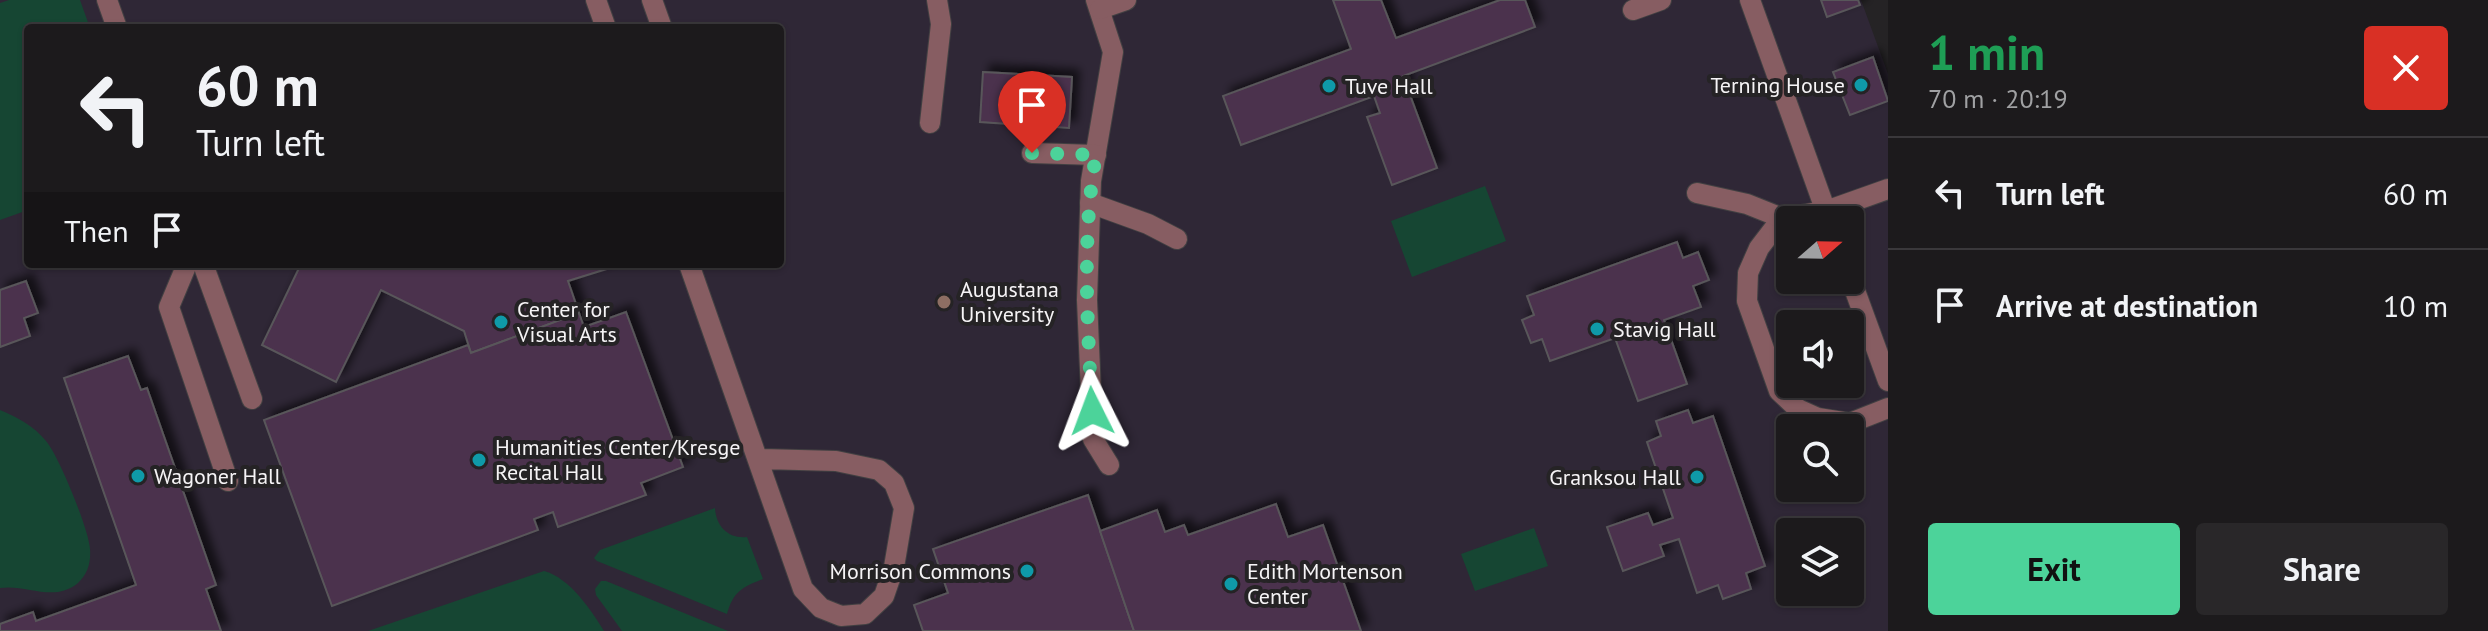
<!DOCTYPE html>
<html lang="en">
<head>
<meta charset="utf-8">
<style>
	:root { --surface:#1c1a1c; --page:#292729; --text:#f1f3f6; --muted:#a0a1a3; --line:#3a383b; --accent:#4cd39a }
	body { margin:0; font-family:"PT Sans",sans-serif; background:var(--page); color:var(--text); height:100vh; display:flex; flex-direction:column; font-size:30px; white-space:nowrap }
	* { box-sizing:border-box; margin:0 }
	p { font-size:26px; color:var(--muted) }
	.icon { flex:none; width:44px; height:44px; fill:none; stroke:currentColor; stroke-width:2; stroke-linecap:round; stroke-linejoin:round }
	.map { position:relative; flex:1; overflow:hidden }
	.panel { display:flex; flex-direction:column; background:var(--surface); width:600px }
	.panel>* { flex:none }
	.top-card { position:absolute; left:24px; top:24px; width:760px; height:244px; border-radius:8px; box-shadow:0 2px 6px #0004,0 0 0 2px var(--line); background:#1c1a1c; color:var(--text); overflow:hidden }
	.needle { width:52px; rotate:70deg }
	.tools { position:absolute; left:1776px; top:206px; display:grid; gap:16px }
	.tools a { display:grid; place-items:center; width:88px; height:88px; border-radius:8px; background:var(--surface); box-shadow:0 2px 6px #0004,0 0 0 2px var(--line); font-size:40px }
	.pin { position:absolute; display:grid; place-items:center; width:68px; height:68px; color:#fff; margin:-82px -34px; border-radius:50% 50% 50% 0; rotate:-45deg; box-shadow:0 0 8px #0007 }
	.pin .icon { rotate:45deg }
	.me { position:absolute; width:88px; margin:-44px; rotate:357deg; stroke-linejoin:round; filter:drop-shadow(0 0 6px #0008) }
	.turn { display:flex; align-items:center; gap:28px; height:168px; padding:0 40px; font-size:36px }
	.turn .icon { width:104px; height:104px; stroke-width:2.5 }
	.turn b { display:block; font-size:56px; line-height:68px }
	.then { display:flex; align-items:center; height:76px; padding:0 40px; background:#0003; gap:16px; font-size:30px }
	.round { display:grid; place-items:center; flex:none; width:84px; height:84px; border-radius:8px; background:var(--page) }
	.overview { display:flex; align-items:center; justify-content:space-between; height:136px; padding:0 40px }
	h1 { font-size:48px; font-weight:700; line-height:60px; color:#1e9e55 }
	.cta { display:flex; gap:16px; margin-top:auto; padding:16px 40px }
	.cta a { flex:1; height:92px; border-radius:8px; background:var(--accent); color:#111; font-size:32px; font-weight:700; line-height:92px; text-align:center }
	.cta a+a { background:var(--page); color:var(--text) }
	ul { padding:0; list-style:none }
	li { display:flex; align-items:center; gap:24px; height:112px; padding:0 40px; border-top:2px solid var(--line) }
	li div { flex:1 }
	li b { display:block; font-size:30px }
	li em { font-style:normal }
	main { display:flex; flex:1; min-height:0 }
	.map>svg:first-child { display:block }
</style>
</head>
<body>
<main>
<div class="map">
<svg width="1888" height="631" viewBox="0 0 1888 631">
	<defs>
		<filter id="shadow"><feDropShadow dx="7" dy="-7" stdDeviation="4" flood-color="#0009"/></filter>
	</defs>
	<rect width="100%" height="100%" fill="#252325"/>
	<path fill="#2f2736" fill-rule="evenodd" d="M 0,0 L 1861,0 L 1888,74 L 1888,631 L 0,631 ZM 28,28 L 780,28 L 780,264 L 28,264 ZM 1790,220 L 1850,220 L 1850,280 L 1790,280 ZM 1790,324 L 1850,324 L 1850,384 L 1790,384 ZM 1790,428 L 1850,428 L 1850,488 L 1790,488 ZM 1790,532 L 1850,532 L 1850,592 L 1790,592 Z"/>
	<g fill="#164633">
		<path d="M 9,0 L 80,0 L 90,28 L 28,28 L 28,210 L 0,220 L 0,3 Z"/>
		<path d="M 1485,186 L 1506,241 L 1412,277 L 1391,221 Z"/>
		<path d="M 0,410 C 17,417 34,426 46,441 C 59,456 89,530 90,549 C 91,562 88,574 78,583 C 54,603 27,584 0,588 Z"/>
		<path d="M 715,508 C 716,527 729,539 747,537 L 763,579 C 742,587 733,592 727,614 L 597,561 L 594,558 L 600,550 Z"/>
		<path d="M 1534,528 L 1548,566 L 1475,591 L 1461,554 Z"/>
		<path d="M 544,571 C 570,578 591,610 604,631 L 368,631 Z"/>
		<path d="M 601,581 L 606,581 L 728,631 L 622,631 L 596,595 L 595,589 Z"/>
	</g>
	<g fill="#4c304e" stroke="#59575a" stroke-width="2" filter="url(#shadow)">
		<path d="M 1333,0 L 1381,0 L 1396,38 L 1500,0 L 1525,0 L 1535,27 L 1403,76 L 1437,168 L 1392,185 L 1367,117 L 1380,113 L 1374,96 L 1241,145 L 1223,96 L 1351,49 Z"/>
		<path d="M 1821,0 L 1858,0 L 1860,5 L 1827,17 Z"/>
		<path d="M 1873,57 L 1888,101 L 1850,115 L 1833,72 Z"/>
		<path d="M 983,72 L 1072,77 L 1069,128 L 980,122 Z"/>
		<path d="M 1677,242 L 1683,258 L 1698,252 L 1709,280 L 1693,286 L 1701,307 L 1664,320 L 1687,384 L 1638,401 L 1615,338 L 1550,361 L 1542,339 L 1531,343 L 1522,320 L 1534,315 L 1527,296 Z"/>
		<path d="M 301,264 L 612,264 L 613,267 L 568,281 L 579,313 L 471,353 L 464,331 L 381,290 L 336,382 L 262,345 Z"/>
		<path d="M 26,281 L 38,313 L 24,318 L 30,336 L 0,347 L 0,290 Z"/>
		<path d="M 626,312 L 683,467 L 641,483 L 646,495 L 558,527 L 553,512 L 534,519 L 538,530 L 332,606 L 264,420 L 468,345 L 471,353 L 579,313 L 584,327 Z"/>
		<path d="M 128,356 L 141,390 L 147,388 L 216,585 L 206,589 L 221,631 L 0,631 L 0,624 L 33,612 L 36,621 L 136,585 L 64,378 Z"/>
		<path d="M 1688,410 L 1693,423 L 1713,416 L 1765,566 L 1746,573 L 1751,589 L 1723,599 L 1718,585 L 1697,593 L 1679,539 L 1660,545 L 1664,556 L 1623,571 L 1607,527 L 1648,513 L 1653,525 L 1673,518 L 1647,442 L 1661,436 L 1656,421 Z"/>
		<path d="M 1088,495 L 1134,631 L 923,631 L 914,605 L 948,593 L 933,549 Z"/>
		<path d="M 1276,504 L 1288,537 L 1323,525 L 1361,631 L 1134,631 L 1100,531 L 1157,510 L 1165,532 L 1184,525 L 1188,535 Z"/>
	</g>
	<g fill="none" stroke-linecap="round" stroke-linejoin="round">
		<defs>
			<g id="minor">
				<path d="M 107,0 L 117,28"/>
				<path d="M 596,0 L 606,28"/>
				<path d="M 652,0 L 662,28"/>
				<path d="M 1096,0 L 1113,52 L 1091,181 L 1087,300 L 1093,439 L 1109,465"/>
				<path d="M 1750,0 L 1829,220"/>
				<path d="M 1100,9 L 1126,0"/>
				<path d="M 1633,10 L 1661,0"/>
				<path d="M 930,123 L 941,24 L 937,0"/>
				<path d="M 1032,153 L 1096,155"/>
				<path d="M 1888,189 L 1826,211 L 1782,218 L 1759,248 L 1748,273 L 1747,301 L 1779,391 L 1798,409 L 1818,418 L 1850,423 L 1888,408"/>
				<path d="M 1697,193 L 1747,204 L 1782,218"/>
				<path d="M 1090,203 L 1148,224 L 1177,239"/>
				<path d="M 187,264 L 169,307 L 228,481"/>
				<path d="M 203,264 L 252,399"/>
				<path d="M 689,264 L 803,589 L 821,608 L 841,616 L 865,614 L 884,596 L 894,567 L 904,508 L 894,483 L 879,470 L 836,461 L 759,459"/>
				<path d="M 1850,277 L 1888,381"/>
			</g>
		</defs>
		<use href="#minor" stroke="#424042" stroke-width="22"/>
		<use href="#minor" stroke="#875d62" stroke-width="20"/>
	</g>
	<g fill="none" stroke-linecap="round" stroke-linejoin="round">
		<path stroke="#4cd39a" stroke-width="14" stroke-dasharray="0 25.2" d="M 1032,153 L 1096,155 C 1081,239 1088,327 1092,411"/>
	</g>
	<g fill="#0f9aa8" stroke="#252325" stroke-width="3">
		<circle cx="1861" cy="85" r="8"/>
		<circle cx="1329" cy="86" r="8"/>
		<circle cx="501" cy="322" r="8"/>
		<circle cx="1597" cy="329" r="8"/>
		<circle cx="479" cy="460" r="8"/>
		<circle cx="138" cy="476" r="8"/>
		<circle cx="1697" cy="477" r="8"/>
		<circle cx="1027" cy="571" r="8"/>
		<circle cx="1231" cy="584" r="8"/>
	</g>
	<circle fill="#8d6e63" stroke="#252325" stroke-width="3" cx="944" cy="302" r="8"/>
	<g text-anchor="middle" stroke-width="8" stroke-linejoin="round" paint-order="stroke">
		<g font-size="22" fill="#f6f4f6" stroke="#252325" text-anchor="start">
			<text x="1845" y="93" text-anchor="end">Terning House</text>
			<text x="1345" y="94">Tuve Hall</text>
			<text x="960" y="297">Augustana<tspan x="960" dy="25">University</tspan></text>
			<text x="517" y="317">Center for<tspan x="517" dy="25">Visual Arts</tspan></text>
			<text x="1613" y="337">Stavig Hall</text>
			<text x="495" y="455">Humanities Center/Kresge<tspan x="495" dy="25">Recital Hall</tspan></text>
			<text x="154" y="484">Wagoner Hall</text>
			<text x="1681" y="485" text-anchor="end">Granksou Hall</text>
			<text x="1011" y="579" text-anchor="end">Morrison Commons</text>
			<text x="1247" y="579">Edith Mortenson<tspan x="1247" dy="25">Center</tspan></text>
		</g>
	</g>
</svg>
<div class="tools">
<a><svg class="needle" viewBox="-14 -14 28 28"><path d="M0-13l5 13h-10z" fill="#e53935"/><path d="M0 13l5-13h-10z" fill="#a0a1a3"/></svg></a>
<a><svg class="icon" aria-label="sound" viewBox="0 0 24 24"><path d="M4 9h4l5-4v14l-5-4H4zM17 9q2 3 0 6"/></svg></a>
<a><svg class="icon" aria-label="search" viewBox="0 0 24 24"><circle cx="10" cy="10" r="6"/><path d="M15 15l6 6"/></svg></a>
<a><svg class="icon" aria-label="layers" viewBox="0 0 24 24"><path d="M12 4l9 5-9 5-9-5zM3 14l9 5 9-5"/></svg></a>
</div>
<div class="pin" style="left:1032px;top:153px;background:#d93025"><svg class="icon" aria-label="arrive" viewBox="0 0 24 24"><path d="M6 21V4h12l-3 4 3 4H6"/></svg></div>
<svg class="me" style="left:1092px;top:411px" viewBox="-20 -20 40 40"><path d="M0-17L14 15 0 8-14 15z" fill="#4cd39a" stroke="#fff" stroke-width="4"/></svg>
<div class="top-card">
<div class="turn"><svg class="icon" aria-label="left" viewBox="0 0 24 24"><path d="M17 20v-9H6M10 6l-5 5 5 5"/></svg><div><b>60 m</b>Turn left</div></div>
<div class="then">Then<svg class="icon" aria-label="arrive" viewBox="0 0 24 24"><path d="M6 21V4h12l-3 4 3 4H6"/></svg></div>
</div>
</div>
<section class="panel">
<div class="overview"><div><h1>1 min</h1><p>70 m · 20:19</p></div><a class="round" style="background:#d93025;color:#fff"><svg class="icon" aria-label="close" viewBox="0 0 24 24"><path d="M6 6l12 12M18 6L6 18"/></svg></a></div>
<ul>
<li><svg class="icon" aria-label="left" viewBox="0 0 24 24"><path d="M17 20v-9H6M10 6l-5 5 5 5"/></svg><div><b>Turn left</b></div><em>60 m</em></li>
<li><svg class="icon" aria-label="arrive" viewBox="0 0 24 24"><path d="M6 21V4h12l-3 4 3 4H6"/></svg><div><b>Arrive at destination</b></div><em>10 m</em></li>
</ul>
<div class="cta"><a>Exit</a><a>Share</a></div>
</section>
</main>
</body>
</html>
